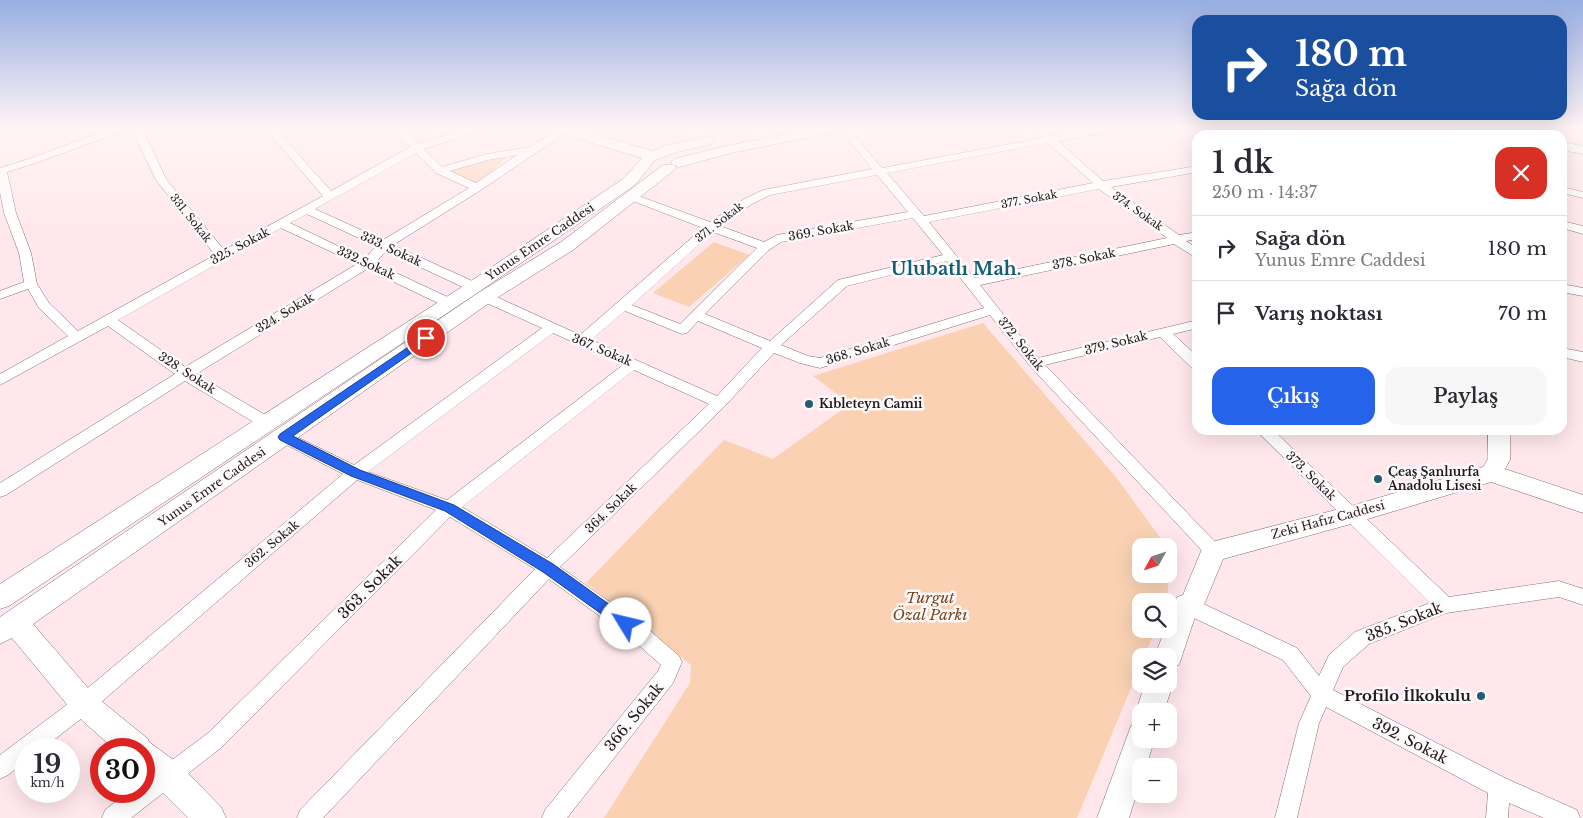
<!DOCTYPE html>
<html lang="tr">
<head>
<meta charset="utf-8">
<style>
	:root { --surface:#fff; --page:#f7f7f7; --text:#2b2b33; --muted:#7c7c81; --line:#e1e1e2; --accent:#2563eb }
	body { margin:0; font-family:"Libre Baskerville",serif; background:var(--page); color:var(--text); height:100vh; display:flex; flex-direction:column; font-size:19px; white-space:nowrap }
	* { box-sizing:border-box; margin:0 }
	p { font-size:16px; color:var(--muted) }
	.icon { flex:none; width:28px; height:28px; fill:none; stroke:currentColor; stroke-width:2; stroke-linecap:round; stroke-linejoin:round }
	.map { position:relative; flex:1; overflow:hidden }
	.sheet { position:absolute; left:1192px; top:130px; width:375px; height:305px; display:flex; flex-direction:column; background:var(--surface); border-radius:15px; box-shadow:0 5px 20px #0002 }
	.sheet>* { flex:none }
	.top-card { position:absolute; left:1192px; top:15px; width:375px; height:105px; border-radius:15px; box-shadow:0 5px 20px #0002; background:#1a4fa0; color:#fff; overflow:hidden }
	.needle { width:32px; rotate:230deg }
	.buttons { position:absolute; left:1132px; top:538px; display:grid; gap:10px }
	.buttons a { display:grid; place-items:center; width:45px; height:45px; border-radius:10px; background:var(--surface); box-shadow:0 5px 20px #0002; font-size:25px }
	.speed { position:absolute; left:15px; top:738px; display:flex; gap:10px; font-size:25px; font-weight:700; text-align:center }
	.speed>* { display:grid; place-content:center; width:65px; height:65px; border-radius:50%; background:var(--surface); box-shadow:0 5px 20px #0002; line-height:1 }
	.speed small { font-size:12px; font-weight:400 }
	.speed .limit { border:8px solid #d22; background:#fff; color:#111 }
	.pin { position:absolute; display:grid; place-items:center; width:42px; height:42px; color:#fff; margin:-21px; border:2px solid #fff; border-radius:50%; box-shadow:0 1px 5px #0007 }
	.me { position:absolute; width:55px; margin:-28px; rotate:306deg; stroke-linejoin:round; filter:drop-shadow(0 0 4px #0008) }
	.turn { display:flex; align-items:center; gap:18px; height:105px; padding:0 20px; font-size:22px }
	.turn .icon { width:65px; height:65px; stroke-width:2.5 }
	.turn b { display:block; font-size:35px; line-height:42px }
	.round { display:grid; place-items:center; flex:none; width:52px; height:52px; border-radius:15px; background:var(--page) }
	.overview { display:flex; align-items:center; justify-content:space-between; height:85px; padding:0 20px }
	h1 { font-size:30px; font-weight:600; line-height:38px }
	.button { display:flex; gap:10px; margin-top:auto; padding:10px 20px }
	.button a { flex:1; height:58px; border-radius:15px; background:var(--accent); color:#fff; font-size:20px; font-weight:600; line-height:58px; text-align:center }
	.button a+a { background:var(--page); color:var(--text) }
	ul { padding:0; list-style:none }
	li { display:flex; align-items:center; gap:15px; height:65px; padding:0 20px; border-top:1px solid var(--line) }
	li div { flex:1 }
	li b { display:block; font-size:19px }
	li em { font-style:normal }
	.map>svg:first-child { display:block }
</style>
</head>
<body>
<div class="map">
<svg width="1583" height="818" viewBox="0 0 1583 818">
	<rect width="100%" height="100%" fill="#ffe7eb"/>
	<g fill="#fad2b3">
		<path d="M 511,153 L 477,186 L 446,172 Z"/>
		<path d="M 714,242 L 749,255 L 689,307 L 653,293 Z"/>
		<path d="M 983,323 L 1116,477 L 1166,546 L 1141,546 L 1141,574 L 1169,574 L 1169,550 L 1171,553 L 1167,601 L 1141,601 L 1141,629 L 1156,629 L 1144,656 L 1141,656 L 1141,664 L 1077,818 L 604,818 L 690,683 L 691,665 L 586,583 L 724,440 L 773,459 L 850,404 L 813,376 Z"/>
	</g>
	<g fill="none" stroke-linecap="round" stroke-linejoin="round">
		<defs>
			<g id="street">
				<path d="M 124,126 L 141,126 L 166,179 L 224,250 L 323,196 L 263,126 L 273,126 L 331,191 L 410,147 L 390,126 L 401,126 L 418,144 L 476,126 L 491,126 L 490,128 L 424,149 L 442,167 L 487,154 L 530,147 L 561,128 L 565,127 L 570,130 L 481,190 L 393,245 L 479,284 L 480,287 L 479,290 L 469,290 L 386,251 L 375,263 L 454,300 L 456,303 L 454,306 L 444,306 L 367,269 L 196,374 L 272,419 L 275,423 L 272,427 L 267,428 L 262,427 L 185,381 L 6,495 L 0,497 L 0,483 L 175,374 L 108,326 L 0,385 L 0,374 L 68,336 L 39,308 L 28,289 L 0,299 L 0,291 L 24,282 L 19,253 L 4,213 L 0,192 L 0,168 C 42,156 82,137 124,126 ZM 132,130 L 156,180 L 215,255 L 78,331 L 49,303 L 37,284 L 31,253 L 16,213 L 7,172 C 49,160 89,141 132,130 ZM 416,153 L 436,173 L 469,188 L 383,240 L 315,209 ZM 517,155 L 476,183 L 450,171 L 488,160 ZM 307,214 L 376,246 L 365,259 L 290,223 ZM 281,228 L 357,264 L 185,367 L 118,320 Z"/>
				<path d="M 838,126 L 846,126 L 882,168 L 1042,138 L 1029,126 L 1040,126 L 1052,136 L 1109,126 L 1130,126 L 1125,129 L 1058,141 L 1103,181 L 1198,166 L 1198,172 L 1111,187 L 1179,235 L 1198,232 L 1198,239 L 1186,241 L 1198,249 L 1198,259 L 1174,244 L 980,285 L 1038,358 L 1198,320 L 1198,328 L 1173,334 L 1198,357 L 1198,371 L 1193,369 L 1160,337 L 1045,365 L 1219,546 L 1222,551 L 1219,556 L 1213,558 L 1207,556 L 1030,366 L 990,315 L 820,368 L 800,363 L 774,353 L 724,407 L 560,567 L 648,629 L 679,656 L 682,662 L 673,683 L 567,818 L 542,818 L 545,810 L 658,671 L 661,665 L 634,641 L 549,579 L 323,818 L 297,818 L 300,810 L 535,569 L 450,517 L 222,747 L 131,818 L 102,818 L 105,810 L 130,791 L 144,791 L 144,781 L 208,733 L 436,510 L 357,480 L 91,711 L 42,749 L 26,749 L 26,761 L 8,775 L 0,779 L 0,755 L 77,697 L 343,474 L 279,441 L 276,437 L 279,433 L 284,431 L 289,433 L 354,465 L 542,328 L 480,300 L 478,297 L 480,294 L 490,294 L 580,335 L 703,228 L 625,198 L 623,196 L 625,194 L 633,194 L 710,222 L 744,199 L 763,190 L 872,169 ZM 1048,143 L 1093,183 L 924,216 L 887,173 ZM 877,175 L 908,212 L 777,235 L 764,242 L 720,226 L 752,204 L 770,195 ZM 1099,189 L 1167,238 L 974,278 L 929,222 ZM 913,218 L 943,255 L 838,280 L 770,341 L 705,314 L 769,250 L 781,242 ZM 713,232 L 757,248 L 680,324 L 632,305 ZM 947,261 L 984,308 L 820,358 L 808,356 L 781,345 L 847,286 ZM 625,311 L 682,334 L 687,333 L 698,321 L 762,348 L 717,396 L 591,340 ZM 553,333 L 623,365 L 447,500 L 368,472 ZM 634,370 L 709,404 L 547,558 L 462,507 Z"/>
				<path d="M 1254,126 C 1268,126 1300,126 1311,135 L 1290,135 L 1255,128 Z"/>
				<path d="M 1562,187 L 1583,192 L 1583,198 L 1562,193 Z"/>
				<path d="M 1562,221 L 1583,226 L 1583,234 L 1562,228 Z"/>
				<path d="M 1562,284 L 1583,288 L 1583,296 L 1562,292 Z"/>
				<path d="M 1562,348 L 1583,352 L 1583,362 L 1562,357 Z"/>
				<path d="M 1256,430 L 1273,430 L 1449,597 L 1559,581 L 1583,589 L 1583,605 L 1559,597 L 1446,613 L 1369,644 L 1343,667 L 1333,690 L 1507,779 L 1577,810 L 1580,818 L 1544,818 L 1509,803 L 1508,818 L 1486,818 L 1488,793 L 1326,707 L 1319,723 L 1297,818 L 1275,818 L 1299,723 L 1311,696 L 1283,660 L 1179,611 L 1177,605 L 1179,599 L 1186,597 L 1193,599 L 1297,648 L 1319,676 L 1329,655 L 1355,632 L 1430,603 Z"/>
			</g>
			<g id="secondary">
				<path d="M 551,126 L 568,126 L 652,151 L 668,145 L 707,137 L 712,138 L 714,141 L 712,144 L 677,152 L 655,160 L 635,185 L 480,291 L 9,606 L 0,609 L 0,584 L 468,283 L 623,179 L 642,158 L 560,133 Z"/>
				<path d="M 826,126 L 854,126 L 852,129 L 847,130 L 731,153 L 679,167 L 674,165 L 676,168 L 673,171 L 573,250 L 492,301 L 33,624 L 94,695 L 148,739 L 149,742 L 179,764 L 221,807 L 226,818 L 188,818 L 144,774 L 144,749 L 114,749 L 74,713 L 12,638 L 0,644 L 0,617 L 478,293 L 561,242 L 663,165 L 673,165 L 671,162 L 674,159 L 731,145 Z"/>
				<path d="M 1451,126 L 1480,126 L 1494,129 L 1492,126 L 1522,126 L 1553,132 L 1555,135 L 1525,135 L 1510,132 L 1512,135 L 1483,135 L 1453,129 Z"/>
				<path d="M 1562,142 L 1583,146 L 1583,154 L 1562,150 Z"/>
				<path d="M 1488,430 L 1510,430 L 1510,460 L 1505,469 L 1583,495 L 1583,513 L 1491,482 L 1351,524 L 1223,559 L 1201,612 L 1196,614 L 1179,665 L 1169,668 L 1169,656 L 1155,656 L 1165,629 L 1169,629 C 1169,617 1172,608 1177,597 L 1183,595 L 1204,544 L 1351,506 L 1483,467 L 1488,459 Z"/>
				<path d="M 1169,675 L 1173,684 L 1164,711 L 1141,711 L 1141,721 L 1140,721 L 1136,711 L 1145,684 L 1169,684 Z"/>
				<path d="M 1141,722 L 1141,739 L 1155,739 L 1146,766 L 1141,766 L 1141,780 L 1129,818 L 1097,818 L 1131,726 Z"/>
			</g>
		</defs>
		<use href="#street" stroke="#826d71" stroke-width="1"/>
		<use href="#secondary" stroke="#826d71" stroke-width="1"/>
		<use href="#street" fill="#fff" fill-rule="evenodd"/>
		<use href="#secondary" fill="#fff" fill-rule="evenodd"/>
	</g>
	<linearGradient id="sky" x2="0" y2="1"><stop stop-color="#98aee2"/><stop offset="0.53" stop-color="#fff4f6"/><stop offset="1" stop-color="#fff4f6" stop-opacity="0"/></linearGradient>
	<rect width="1583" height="240" fill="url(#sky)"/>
	<path fill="#2563eb" stroke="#184099" d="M 426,335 L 431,338 L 430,340 L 293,436 L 360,470 L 454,505 L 553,564 L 631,620 L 633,624 L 631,628 L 626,630 L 621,628 L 543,572 L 445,511 L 351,476 L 280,440 L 278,437 L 280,434 Z"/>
	<g fill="#1f5e74" stroke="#fef9fa" stroke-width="2">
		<circle cx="809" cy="404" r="5"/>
		<circle cx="1378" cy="479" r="5"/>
		<circle cx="1481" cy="696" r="5"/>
	</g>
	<g text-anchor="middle" stroke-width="5" stroke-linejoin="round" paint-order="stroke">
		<g font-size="11" fill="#21191a" stroke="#fef9fa">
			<text transform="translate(1029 199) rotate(-11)" y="4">377. Sokak</text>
			<text transform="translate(1138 211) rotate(35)" y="4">374. Sokak</text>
			<text transform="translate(191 218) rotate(51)" y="4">331. Sokak</text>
			<text transform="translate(719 222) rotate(-38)" y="4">371. Sokak</text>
		</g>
		<g font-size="12" fill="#21191a" stroke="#fef9fa">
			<text transform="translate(821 231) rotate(-10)" y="4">369. Sokak</text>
			<text transform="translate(540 242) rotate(-34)" y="4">Yunus Emre Caddesi</text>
			<text transform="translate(240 246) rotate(-28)" y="4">325. Sokak</text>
			<text transform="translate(391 249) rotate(25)" y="4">333. Sokak</text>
			<text transform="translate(1084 259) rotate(-12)" y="4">378. Sokak</text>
			<text transform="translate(366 263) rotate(25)" y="4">332.Sokak</text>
			<text transform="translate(285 313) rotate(-31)" y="4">324. Sokak</text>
			<text transform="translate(1116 343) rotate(-14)" y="4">379. Sokak</text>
			<text transform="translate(1021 344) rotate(51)" y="4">372. Sokak</text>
			<text transform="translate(602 350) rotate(23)" y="4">367. Sokak</text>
			<text transform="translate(858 351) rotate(-17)" y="4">368. Sokak</text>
			<text transform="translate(187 373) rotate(33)" y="4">328. Sokak</text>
			<text transform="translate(1311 476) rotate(44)" y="4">373. Sokak</text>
			<text transform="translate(212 487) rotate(-35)" y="4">Yunus Emre Caddesi</text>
			<text transform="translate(611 508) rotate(-44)" y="4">364. Sokak</text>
			<text transform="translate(1328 520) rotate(-15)" y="4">Zeki Hafız Caddesi</text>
			<text transform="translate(272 544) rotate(-40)" y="4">362. Sokak</text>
		</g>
		<g font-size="12" font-weight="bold" fill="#21191a" stroke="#fef9fa" text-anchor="start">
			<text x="819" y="408">Kıbleteyn Camii</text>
			<text x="1388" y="476">Çeaş Şanlıurfa<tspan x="1388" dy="14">Anadolu Lisesi</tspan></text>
		</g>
		<g font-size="15" fill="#21191a" stroke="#fef9fa">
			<text transform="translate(370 587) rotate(-45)" y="5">363. Sokak</text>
			<text transform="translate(1404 622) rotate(-22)" y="5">385. Sokak</text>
			<text transform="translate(634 717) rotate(-51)" y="5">366. Sokak</text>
			<text transform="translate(1410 741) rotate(27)" y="5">392. Sokak</text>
		</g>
		<g font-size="15" font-style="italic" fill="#79481a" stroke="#fef9fa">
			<text x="930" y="603">Turgut<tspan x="930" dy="17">Özal Parkı</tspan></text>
		</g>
		<g font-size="15" font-weight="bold" fill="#21191a" stroke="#fef9fa" text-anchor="end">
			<text x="1471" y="701">Profilo İlkokulu</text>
		</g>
		<g font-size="18" font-weight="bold" fill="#115e77" stroke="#fef9fa">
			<text x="956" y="275">Ulubatlı Mah.</text>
		</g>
	</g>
</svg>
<div class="buttons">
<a><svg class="needle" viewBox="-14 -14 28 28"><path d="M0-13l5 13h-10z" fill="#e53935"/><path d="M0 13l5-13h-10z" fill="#7c7c81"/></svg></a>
<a><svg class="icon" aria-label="search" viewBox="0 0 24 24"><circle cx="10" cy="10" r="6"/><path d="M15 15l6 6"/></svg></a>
<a><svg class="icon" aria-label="layers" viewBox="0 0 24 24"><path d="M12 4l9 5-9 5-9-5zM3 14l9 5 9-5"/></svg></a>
<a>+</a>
<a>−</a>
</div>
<div class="speed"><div>19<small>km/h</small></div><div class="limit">30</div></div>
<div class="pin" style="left:426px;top:338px;background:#d93025"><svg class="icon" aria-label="arrive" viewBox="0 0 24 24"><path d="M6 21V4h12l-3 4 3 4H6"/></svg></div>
<svg class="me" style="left:626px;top:624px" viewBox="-20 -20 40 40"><circle r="19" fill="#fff"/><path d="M0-13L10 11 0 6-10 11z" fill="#2563eb"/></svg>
<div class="top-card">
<div class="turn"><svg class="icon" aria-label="right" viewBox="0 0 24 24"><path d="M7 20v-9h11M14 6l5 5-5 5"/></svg><div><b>180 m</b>Sağa dön</div></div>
</div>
<section class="sheet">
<div class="overview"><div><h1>1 dk</h1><p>250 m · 14:37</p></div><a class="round" style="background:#d93025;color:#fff"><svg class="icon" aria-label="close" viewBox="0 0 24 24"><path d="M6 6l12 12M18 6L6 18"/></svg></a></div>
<ul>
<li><svg class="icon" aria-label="right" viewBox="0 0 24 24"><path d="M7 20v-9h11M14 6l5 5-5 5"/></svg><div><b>Sağa dön</b><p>Yunus Emre Caddesi</p></div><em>180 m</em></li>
<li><svg class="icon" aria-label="arrive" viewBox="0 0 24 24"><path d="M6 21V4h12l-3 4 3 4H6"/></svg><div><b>Varış noktası</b></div><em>70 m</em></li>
</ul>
<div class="button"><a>Çıkış</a><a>Paylaş</a></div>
</section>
</div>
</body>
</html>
